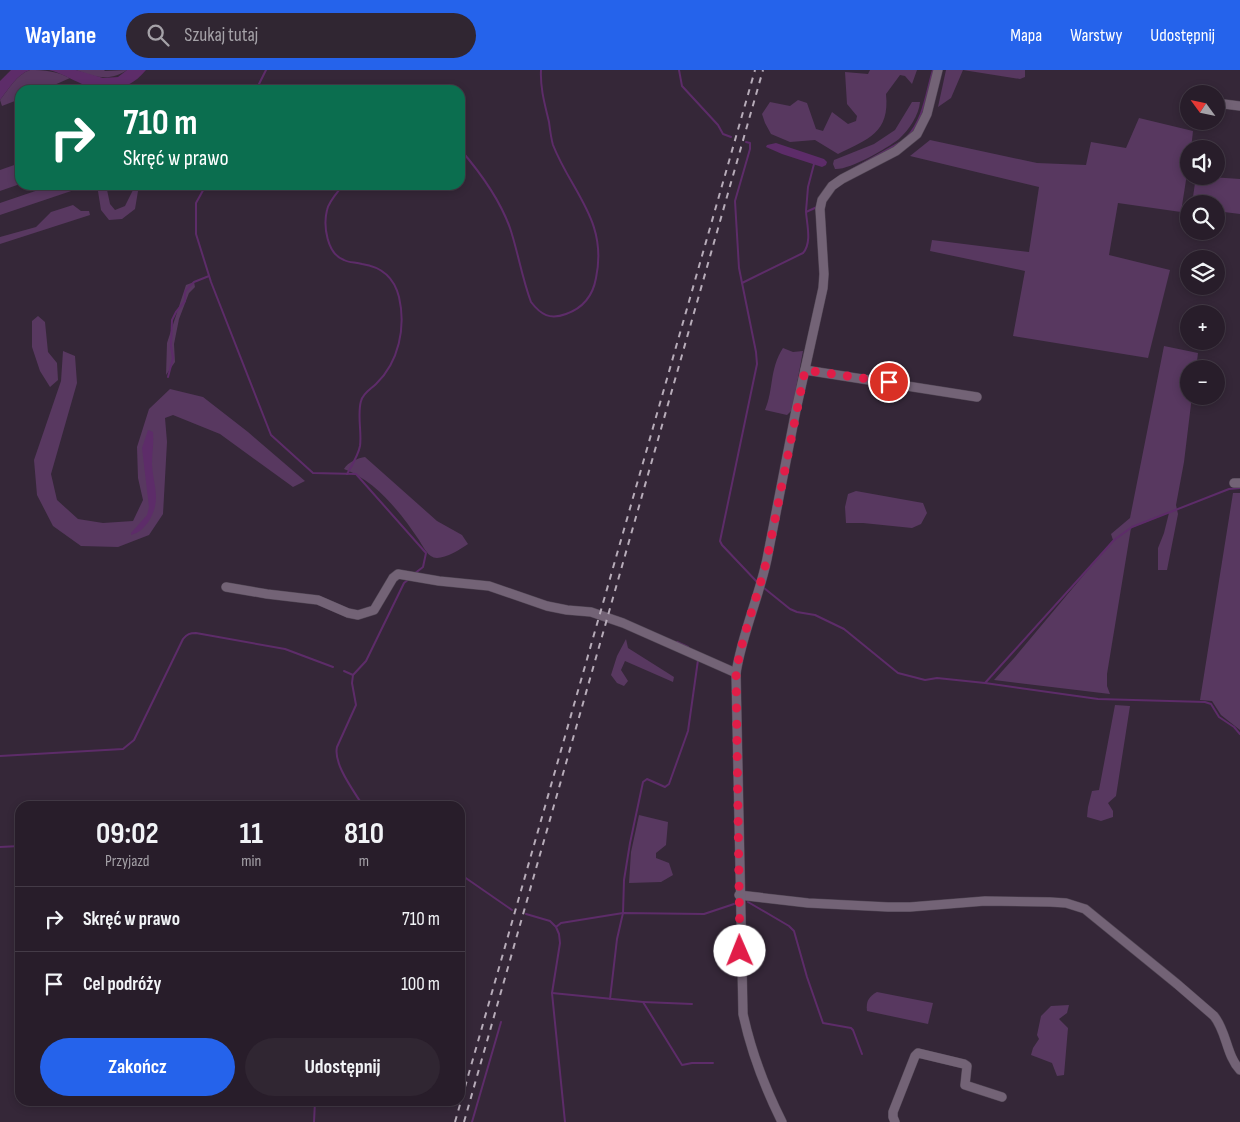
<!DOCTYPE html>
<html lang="pl">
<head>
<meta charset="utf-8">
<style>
	:root { --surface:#281d2a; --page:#302632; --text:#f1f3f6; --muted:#a5a2a8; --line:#443b47; --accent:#2563eb }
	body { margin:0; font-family:"Sofia Sans Condensed",sans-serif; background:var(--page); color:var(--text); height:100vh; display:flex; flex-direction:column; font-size:19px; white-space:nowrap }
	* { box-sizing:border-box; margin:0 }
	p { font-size:16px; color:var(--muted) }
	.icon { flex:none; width:28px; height:28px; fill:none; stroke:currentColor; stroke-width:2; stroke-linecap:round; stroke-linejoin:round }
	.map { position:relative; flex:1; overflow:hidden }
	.side { position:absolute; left:15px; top:731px; width:450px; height:305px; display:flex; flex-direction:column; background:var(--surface); border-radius:15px; box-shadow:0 2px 8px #0003,0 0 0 1px var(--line) }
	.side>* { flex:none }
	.guide { position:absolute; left:15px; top:15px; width:450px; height:105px; border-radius:15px; box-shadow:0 2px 8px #0003,0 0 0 1px var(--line); background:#0b6e4f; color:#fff; overflow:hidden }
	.needle { width:32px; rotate:303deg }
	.controls { position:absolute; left:1180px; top:15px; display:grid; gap:10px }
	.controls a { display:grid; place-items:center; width:45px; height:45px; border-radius:50%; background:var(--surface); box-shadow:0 2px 8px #0003,0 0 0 1px var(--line); font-size:25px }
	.pin { position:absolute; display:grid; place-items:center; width:42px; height:42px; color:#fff; margin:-21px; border:2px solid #fff; border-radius:50%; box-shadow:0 1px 5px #0007 }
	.me { position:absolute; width:55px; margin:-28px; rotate:359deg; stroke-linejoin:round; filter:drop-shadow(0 0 4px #0008) }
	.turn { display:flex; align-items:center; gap:18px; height:105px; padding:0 25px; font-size:22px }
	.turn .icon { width:65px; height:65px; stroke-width:2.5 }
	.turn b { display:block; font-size:35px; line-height:42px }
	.eta { display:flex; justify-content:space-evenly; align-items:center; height:85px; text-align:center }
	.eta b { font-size:30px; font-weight:700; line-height:35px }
	.primary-button { display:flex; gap:10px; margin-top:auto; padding:10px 25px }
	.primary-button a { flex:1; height:58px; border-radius:30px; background:var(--accent); color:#fff; font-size:20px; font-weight:700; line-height:58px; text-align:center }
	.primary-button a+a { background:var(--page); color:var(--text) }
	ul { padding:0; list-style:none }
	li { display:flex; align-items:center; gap:15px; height:65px; padding:0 25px; border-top:1px solid var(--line) }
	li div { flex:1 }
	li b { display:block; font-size:19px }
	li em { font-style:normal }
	header { display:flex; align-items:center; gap:30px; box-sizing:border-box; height:70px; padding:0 25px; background:var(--accent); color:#fff }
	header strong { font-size:24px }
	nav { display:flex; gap:28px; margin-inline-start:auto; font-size:18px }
	.search { width:350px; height:45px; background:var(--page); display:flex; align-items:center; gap:12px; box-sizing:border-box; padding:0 18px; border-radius:28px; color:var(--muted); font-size:19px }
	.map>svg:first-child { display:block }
</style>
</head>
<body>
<header>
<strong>Waylane</strong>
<div class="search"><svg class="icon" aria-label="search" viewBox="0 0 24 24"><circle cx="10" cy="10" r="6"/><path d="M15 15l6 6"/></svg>Szukaj tutaj</div>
<nav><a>Mapa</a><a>Warstwy</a><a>Udostępnij</a></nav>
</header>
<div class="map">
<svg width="1240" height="1052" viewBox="0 0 1240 1052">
	<rect width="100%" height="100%" fill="#352738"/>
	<g fill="#583860">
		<path d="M 30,0 C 45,0 56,1 70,8 L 43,20 L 20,20 L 20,29 L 2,36 L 0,30 C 8,20 17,4 30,0 Z"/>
		<path d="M 76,0 L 104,0 L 105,1 L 127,0 C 110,12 94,7 76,0 Z"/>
		<path d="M 870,0 L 917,0 L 912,14 L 905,6 L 900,5 L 886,24 C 890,63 868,69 838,84 L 815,70 L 790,72 L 771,64 L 765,53 L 762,44 L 770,32 L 790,36 L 798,30 L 807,33 L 816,59 L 823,61 L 832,42 L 848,54 L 856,51 L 857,46 L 847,34 L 845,2 L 868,4 Z"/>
		<path d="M 946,0 L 1025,0 L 1025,7 L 1020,9 L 963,0 L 951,28 L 938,37 Z"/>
		<path d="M 912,32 L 920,32 C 919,45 909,60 899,69 C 886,79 850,100 835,99 L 833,94 L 834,90 L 874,74 L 895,60 Z"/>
		<path d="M 1139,48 L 1193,61 L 1191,79 L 1189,79 L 1189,91 L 1181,142 L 1118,133 L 1109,185 L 1170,200 L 1148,288 L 1013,266 L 1025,201 L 930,181 L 932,170 L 1029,182 L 1039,117 L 910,86 L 930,70 L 1037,93 L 1086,95 L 1091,72 L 1126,78 Z"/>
		<path d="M 20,93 L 20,114 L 0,121 L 0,100 Z"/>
		<path d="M 1196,106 L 1240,109 L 1240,144 L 1216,141 L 1216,134 L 1192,134 Z"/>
		<path d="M 53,115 L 89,115 L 0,145 L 0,133 Z"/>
		<path d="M 97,115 L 106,115 L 110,134 L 115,140 L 125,136 L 133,120 L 132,115 L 139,115 L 135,139 L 122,149 L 109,150 L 101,140 Z"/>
		<path d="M 73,135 L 81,141 L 89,141 L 90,145 L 0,174 L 0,167 L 36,157 L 51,142 Z"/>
		<path d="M 194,212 L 195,217 L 189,223 L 179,249 L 174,274 L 175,292 L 166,305 L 167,273 L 186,215 Z"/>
		<path d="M 38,246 L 45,252 L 48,282 L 57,293 L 58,310 L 50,317 L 40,301 L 32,277 L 32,251 Z"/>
		<path d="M 1164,276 L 1198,283 L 1196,299 L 1189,299 L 1189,326 L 1192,326 L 1184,392 L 1176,435 L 1178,444 L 1167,500 L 1158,500 L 1158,478 L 1164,463 L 1169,443 L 1131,458 L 1107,604 L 1107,616 L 1110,624 L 994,610 L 1015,587 L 1113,470 L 1111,464 L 1130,448 Z"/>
		<path d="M 783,278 L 793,282 L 803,281 L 792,340 L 787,345 L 765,340 C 774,319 769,300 783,278 Z"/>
		<path d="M 63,281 L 75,286 L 77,313 L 51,404 L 57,430 L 78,449 L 103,453 L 133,451 L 143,430 L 138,408 L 137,377 L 149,339 L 170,319 L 203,327 L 248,362 L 305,411 L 293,417 L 220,364 L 173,345 L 165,348 L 167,372 L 163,444 L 149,465 L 118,477 L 81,476 L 53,456 L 37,425 L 34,390 L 61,311 Z"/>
		<path d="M 365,387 L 437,451 L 462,465 L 468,474 C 461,479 446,488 437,488 C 428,488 423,476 419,470 C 400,442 376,411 344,399 C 348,392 358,388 365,387 Z"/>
		<path d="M 856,421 L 923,433 L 927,443 L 921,454 L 912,458 L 863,453 L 846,453 L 845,437 L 848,424 Z"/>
		<path d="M 1233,423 L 1240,423 L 1240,660 L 1221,645 L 1212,631 L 1200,630 Z"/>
		<path d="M 626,569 L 628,578 L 674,607 L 673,612 L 625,591 L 621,600 L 628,611 L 624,616 L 617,613 L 611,605 L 617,586 Z"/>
		<path d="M 1115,635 L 1130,636 L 1116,726 L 1108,733 L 1113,741 L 1113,747 L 1101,751 L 1087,747 L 1088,737 L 1092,721 L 1099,720 Z"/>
		<path d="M 639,745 L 668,752 L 666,775 L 656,783 L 656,788 L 669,793 L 673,805 L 661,812 L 629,813 L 631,782 Z"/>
		<path d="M 877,922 L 933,933 L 928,954 L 867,941 C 866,932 868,927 877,922 Z"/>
		<path d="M 1069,935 L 1067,943 L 1059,949 L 1068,958 L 1064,1005 L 1057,1006 L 1052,993 L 1031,985 L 1033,978 L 1039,969 L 1037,965 L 1041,946 L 1051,936 Z"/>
	</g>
	<g fill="#5d2c69">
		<path d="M 11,0 L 30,0 C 17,4 8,20 0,30 L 0,11 Z"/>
		<path d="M 49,0 L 76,0 L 103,8 L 118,7 L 127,0 L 146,0 C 130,20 105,26 82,14 C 71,9 61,3 49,0 Z"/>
		<path d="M 776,73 L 824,89 L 827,92 L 826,95 L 822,97 L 782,84 L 766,77 L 767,75 Z"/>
		<path d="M 148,360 L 153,362 C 154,373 152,383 152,394 C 153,416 162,429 149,451 C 144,458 139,463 131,465 L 131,463 L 147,445 L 149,437 L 142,378 Z"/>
	</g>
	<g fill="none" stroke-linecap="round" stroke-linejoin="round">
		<g stroke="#5d2c69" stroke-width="2">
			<path d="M 679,0 L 682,16 L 718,55 L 723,64 L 731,67"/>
			<path d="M 256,20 L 266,0"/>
			<path d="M 907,67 C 924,49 926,23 933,0"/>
			<path d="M 746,72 L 750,73 L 750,79 L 735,131 L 739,198 L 756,282 L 757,294 L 720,471 L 722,475 L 758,513"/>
			<path d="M 460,79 C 479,101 500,130 510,158 C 518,182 522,208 531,232 C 541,245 550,250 566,244 C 583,238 593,225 596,208 C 608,151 572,123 553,75 C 551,68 550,60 549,52 C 545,35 540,18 541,0"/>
			<path d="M 851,100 L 899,73"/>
			<path d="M 206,115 L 196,133 L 196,164 L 211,212 L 271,365 L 313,403 L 356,404 L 426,483 L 423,497 L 414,504"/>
			<path d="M 343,115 C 338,122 329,131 327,140 C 323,156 327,184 344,190 C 349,193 356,192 362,194 C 382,197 394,207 399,227 C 406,257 399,292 376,314 C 371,319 363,323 361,331 C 357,345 362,362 360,376 C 358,386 352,395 347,404"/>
			<path d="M 806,141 L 808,117 L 814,94"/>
			<path d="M 742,213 L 803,183 C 812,173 807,155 806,142 L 817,137"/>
			<path d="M 168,307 L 173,288 L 171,276 L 172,250 L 176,242 L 185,231 L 185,222 L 189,217 L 194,212 L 209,206"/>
			<path d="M 764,518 L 790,539 L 797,542 L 815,545 L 844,559 L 898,603 L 925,610 L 937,608 L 985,613 L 1098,629 L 1205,632 L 1211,634 L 1219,647 L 1234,657 L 1240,664"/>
			<path d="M 677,572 L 688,577"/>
			<path d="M 344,601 L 353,605"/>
			<path d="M 985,613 L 1114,470 L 1132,457 L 1229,419 L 1240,418"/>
			<path d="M 0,686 L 123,679 L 134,670 L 183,569 C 187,564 190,563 196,563 L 285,579 L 333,597"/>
			<path d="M 363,736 C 354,721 333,694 337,677 L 356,635 L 352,613 L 353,605 L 366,591 L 404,513 L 409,509"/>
			<path d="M 0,777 L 20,776"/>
			<path d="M 460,804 L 512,840"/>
			<path d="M 748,832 L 789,856 L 794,861 L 807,907 L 823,953 L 851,958 L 853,960 L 862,984"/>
			<path d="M 526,844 L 550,851 L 556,857 L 559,864 L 560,873 L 552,923 L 565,1052"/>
			<path d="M 556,857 L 561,853 L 623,843 L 704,844 L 734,834"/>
			<path d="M 552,923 L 643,932 L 682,995 L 692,993 L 713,993"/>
			<path d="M 610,929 L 617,869 L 623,843 L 624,810 L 630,773 L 643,712 L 647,709 L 665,717 L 669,714 L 688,661 L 698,590"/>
			<path d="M 643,932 L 692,934"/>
			<path d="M 314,1052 L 315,1031"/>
			<path d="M 472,1052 L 501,952"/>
		</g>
		<defs>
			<g id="minor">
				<path d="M 1216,33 L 1240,36"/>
				<path d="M 805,300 L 977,327"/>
				<path d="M 1234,413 L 1240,413"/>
				<path d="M 226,517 L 267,524 L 318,530 L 348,543 L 358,545 L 374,540 L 393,508 L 398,504 L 439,511 L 489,516 L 547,536 L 567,540 L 591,542 L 623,553 L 736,603"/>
				<path d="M 739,825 L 808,833 L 888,837 L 910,837 L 985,831 L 1050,832 L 1066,833 L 1085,839 L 1177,914 L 1214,946 C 1227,962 1226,985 1240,1000"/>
				<path d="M 782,1052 C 765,1018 751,981 743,944 L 736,603 C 742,564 759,527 767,489 L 796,340 L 823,218 L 824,204 L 820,139 L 822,130 L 832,116 L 842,109 L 896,81 L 917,64 L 927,44 L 938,0"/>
				<path d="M 895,1052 L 893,1047 L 893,1042 L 915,986 L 918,983 L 964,994 L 967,996 L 965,1015 L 1002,1027"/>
			</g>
		</defs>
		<use href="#minor" stroke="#514654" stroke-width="10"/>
		<use href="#minor" stroke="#736376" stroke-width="9"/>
		<g stroke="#b7acb9" stroke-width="2" stroke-dasharray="6 6" stroke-linecap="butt">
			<path d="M 455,1052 L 755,0"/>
			<path d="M 464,1052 L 763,0"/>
		</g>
	</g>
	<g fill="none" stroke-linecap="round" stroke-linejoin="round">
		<path stroke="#e11d48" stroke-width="9" stroke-dasharray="0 16.2" d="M 740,881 L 736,603 C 742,565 758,526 767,489 L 805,300 L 889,312"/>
	</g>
</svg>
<div class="controls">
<a><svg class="needle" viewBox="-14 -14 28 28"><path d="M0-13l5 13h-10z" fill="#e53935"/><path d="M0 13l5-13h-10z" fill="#a5a2a8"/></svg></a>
<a><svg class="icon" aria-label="sound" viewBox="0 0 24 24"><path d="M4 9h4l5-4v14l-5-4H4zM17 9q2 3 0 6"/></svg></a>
<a><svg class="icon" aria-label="search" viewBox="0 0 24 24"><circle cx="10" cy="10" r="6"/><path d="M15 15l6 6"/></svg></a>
<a><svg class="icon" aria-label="layers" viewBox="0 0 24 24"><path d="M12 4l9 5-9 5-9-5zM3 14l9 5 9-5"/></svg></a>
<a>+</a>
<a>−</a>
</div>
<div class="pin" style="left:889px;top:312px;background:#d93025"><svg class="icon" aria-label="arrive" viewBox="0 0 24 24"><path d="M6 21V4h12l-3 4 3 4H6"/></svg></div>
<svg class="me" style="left:740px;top:881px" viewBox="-20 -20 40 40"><circle r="19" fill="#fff"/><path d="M0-13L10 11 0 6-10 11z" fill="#e11d48"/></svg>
<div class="guide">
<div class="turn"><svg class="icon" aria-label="right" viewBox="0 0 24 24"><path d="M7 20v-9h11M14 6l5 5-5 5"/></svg><div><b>710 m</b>Skręć w prawo</div></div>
</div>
<section class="side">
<div class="eta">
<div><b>09:02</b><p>Przyjazd</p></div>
<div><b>11</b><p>min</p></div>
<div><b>810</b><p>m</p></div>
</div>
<ul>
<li><svg class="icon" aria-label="right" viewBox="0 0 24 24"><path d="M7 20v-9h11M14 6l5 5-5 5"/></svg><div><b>Skręć w prawo</b></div><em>710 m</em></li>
<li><svg class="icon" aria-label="arrive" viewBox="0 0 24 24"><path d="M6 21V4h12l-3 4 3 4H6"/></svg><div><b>Cel podróży</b></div><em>100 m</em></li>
</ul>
<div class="primary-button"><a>Zakończ</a><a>Udostępnij</a></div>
</section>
</div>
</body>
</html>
